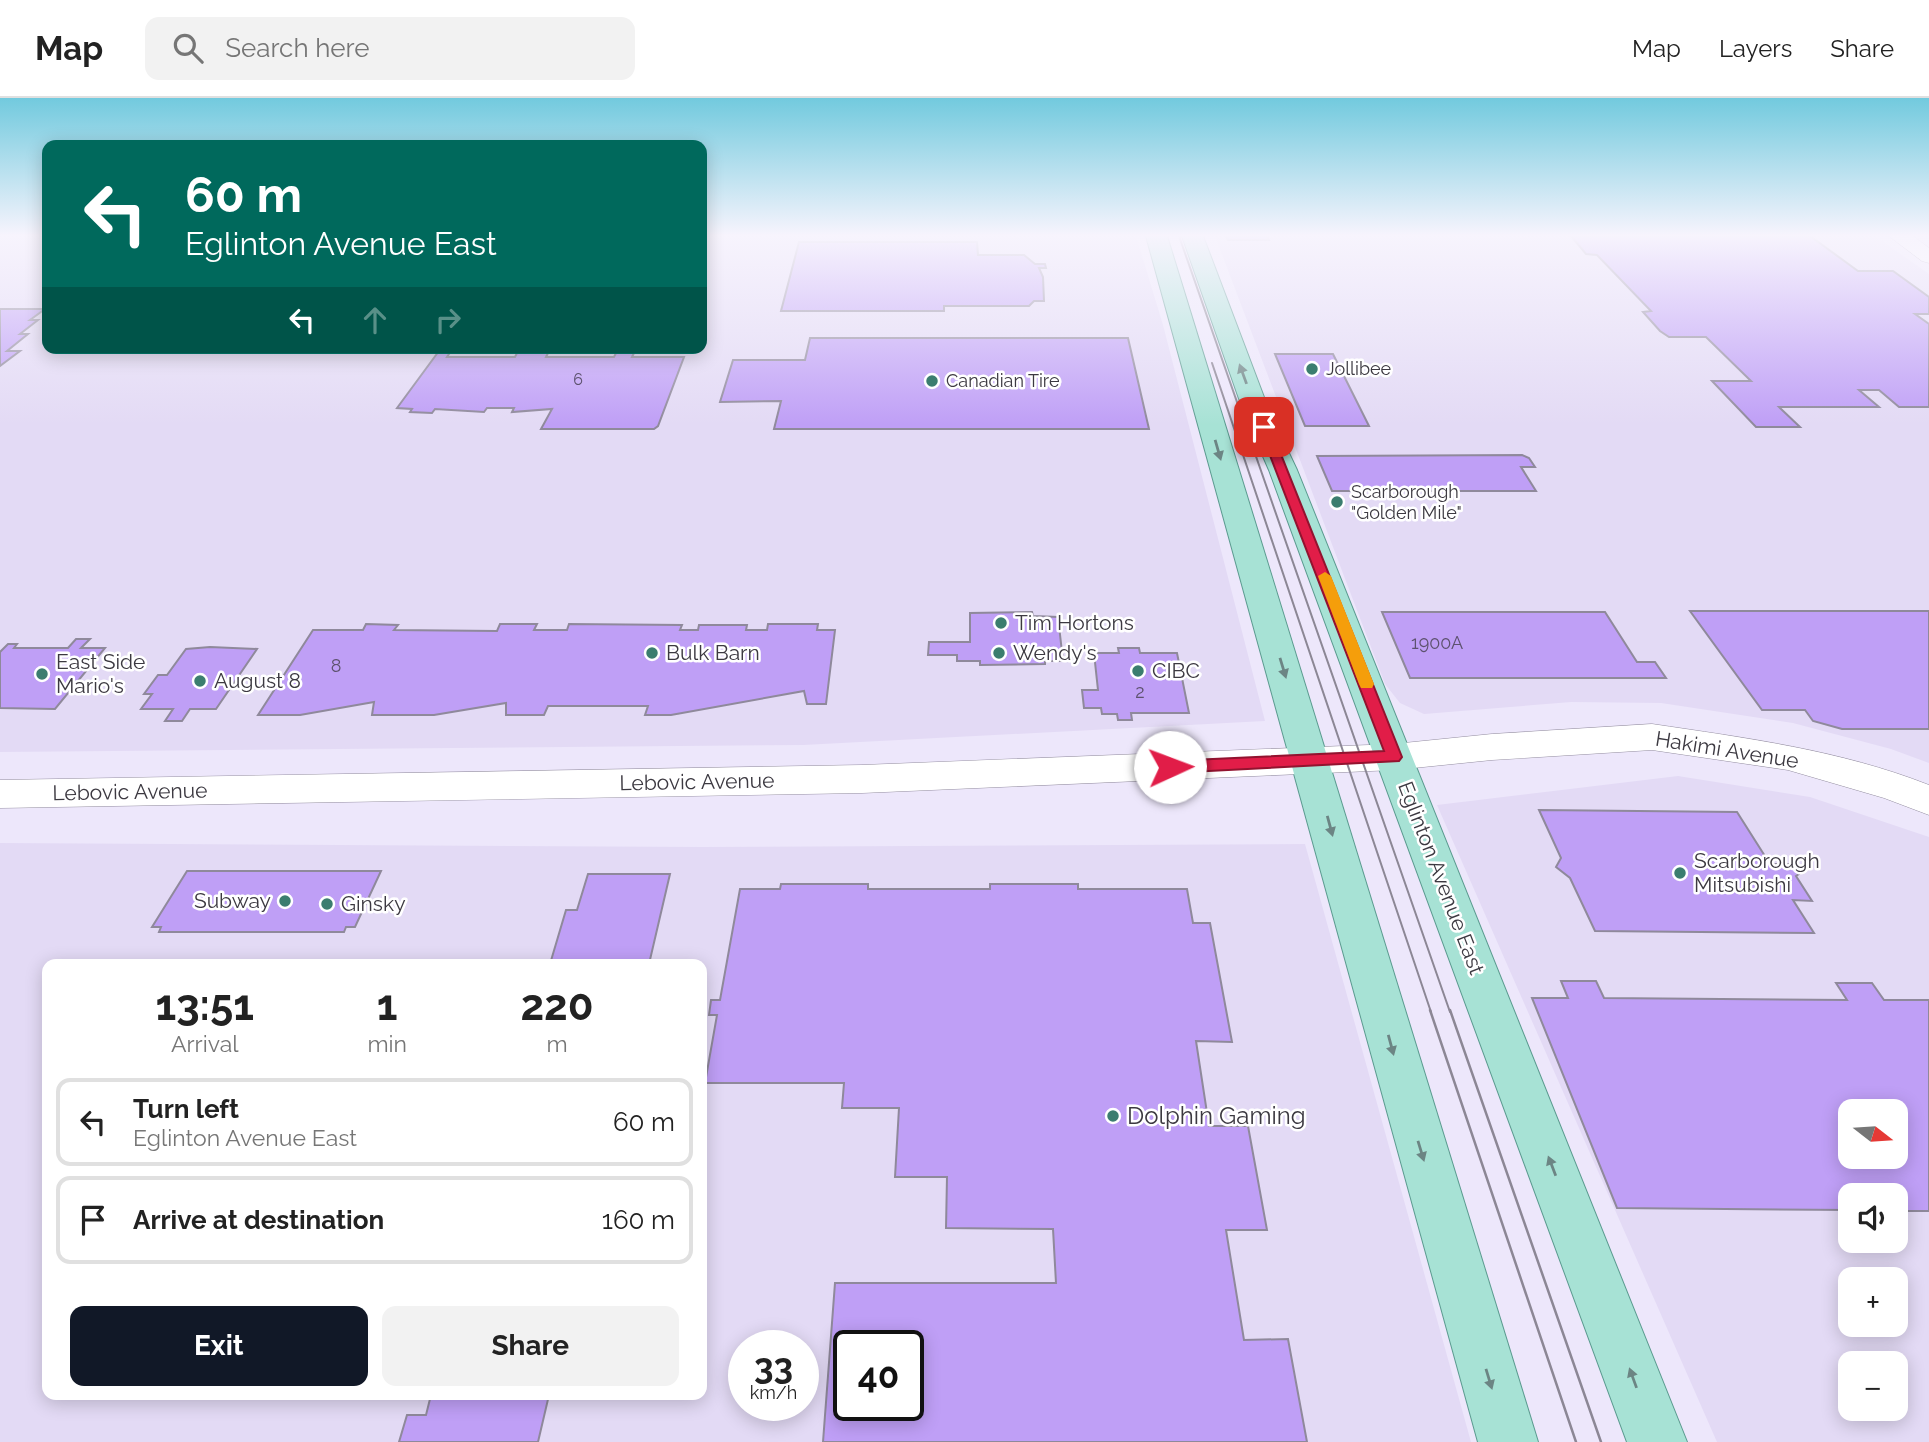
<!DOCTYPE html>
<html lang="en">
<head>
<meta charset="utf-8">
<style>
	:root { --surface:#fff; --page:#f2f2f2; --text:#222; --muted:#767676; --line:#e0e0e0; --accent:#111827 }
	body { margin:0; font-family:Raleway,sans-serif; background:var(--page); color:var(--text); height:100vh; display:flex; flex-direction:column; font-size:26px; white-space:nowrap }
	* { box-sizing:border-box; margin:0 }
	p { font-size:23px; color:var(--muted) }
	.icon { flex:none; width:38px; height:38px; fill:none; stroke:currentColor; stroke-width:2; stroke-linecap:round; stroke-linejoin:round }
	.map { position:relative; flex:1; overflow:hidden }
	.side { position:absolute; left:42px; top:861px; width:665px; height:441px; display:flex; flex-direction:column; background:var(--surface); border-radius:14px; box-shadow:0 4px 18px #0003 }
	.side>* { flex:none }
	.guide { position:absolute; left:42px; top:42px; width:665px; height:214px; border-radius:14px; box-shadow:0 4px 18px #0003; background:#00695c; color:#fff; overflow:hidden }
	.needle { width:46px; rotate:107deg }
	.tools { position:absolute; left:1838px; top:1001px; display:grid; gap:14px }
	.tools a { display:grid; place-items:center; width:70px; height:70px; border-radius:14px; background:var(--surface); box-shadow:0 4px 18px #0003; font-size:35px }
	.speed { position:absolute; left:728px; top:1232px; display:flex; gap:14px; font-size:35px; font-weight:700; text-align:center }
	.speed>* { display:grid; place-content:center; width:91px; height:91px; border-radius:50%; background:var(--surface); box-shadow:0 4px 18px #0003; line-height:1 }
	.speed small { font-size:18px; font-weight:400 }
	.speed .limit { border:4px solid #111; border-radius:10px; background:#fff; color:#111 }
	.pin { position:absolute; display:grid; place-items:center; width:60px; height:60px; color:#fff; margin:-30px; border-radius:14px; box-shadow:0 4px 10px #0006 }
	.me { position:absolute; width:77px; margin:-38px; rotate:88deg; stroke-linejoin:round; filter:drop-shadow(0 0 5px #0008) }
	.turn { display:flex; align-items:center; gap:24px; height:147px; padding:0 28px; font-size:32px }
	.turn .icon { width:91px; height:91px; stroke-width:2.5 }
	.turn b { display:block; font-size:49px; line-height:60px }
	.lanes { display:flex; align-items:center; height:66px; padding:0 28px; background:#0003; justify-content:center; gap:35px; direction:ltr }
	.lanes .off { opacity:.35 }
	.eta { display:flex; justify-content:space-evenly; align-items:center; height:119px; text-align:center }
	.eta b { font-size:42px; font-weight:700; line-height:49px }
	.button { display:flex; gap:14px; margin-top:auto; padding:14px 28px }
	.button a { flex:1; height:80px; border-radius:14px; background:var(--accent); color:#fff; font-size:28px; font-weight:700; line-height:80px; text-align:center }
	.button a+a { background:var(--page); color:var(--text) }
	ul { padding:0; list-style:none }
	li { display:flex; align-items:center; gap:21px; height:88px; margin:0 14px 10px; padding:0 14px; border:4px solid var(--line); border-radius:14px }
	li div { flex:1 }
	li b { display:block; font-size:26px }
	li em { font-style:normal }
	header { display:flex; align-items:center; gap:42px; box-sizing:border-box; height:98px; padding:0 35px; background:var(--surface); border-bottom:2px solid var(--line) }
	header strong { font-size:33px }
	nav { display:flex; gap:38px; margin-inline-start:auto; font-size:24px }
	.search { width:490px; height:63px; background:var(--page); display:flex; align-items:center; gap:18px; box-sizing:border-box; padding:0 24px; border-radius:14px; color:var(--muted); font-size:26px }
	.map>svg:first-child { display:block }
</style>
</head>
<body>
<header>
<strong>Map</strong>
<div class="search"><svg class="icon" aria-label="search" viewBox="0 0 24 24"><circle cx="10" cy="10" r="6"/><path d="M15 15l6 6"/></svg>Search here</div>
<nav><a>Map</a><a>Layers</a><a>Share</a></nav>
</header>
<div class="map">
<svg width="1929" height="1344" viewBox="0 0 1929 1344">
	<rect width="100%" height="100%" fill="#ede7fb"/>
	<g fill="#e3daf5" fill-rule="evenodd">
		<path d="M 0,138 L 47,138 L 47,250 L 702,250 L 702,138 L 1136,138 L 1163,227 L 1265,623 L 803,647 L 0,654 Z"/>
		<path d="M 1215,138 L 1875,138 L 1929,176 L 1929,665 L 1891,651 L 1793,625 L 1661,605 L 1571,604 L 1424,616 L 1400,605 L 1385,586 Z"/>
		<path d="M 1678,678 L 1810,699 L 1929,739 L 1929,1344 L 1717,1344 L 1437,707 ZM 1850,1013 L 1895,1013 L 1895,1059 L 1850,1059 ZM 1850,1097 L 1895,1097 L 1895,1143 L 1850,1143 ZM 1850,1181 L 1895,1181 L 1895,1227 L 1850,1227 ZM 1850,1265 L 1895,1265 L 1895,1311 L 1850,1311 Z"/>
		<path d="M 0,745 L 702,749 L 1305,746 L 1471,1344 L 0,1344 ZM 47,866 L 702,866 L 702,1297 L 47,1297 ZM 744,1248 L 803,1248 L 803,1307 L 744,1307 ZM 849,1248 L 908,1248 L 908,1307 L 849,1307 Z"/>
	</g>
	<g fill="#bf9ff6" stroke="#8f899b" stroke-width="2" fill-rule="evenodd">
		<path d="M 1226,138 L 1267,138 L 1269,142 L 1228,142 Z"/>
		<path d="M 1571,138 L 1810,138 L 1858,173 L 1893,173 L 1929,199 L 1929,216 L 1915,216 L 1929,226 L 1929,309 L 1899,309 L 1879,292 L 1859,292 L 1879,309 L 1779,309 L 1800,329 L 1756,329 L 1712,283 L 1751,283 L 1706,239 L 1669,239 L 1660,233 L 1643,214 L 1651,213 L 1597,157 L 1586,156 Z"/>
		<path d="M 799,144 L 977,144 L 978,157 L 1024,157 L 1035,166 L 1045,166 L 1046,170 L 1039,170 L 1043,179 L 1044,203 L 1034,203 L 1029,208 L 944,208 L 944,213 L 781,213 Z"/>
		<path d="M 0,211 L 45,211 L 30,222 L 38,222 L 20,236 L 28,236 L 7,253 L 20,253 L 0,268 Z"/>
		<path d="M 810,240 L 1128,240 L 1149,331 L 774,331 L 781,303 L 720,304 L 733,262 L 805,262 Z"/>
		<path d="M 439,253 L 451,253 L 447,259 L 515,259 L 518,253 L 549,253 L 546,259 L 614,259 L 617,253 L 635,253 L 632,259 L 684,259 L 658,328 L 654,331 L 541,331 L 552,311 L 512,314 L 514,310 L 487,310 L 484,314 L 435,311 L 432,315 L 410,314 L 412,311 L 397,310 Z"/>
		<path d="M 1275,256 L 1333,256 L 1369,328 L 1305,328 Z"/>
		<path d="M 1522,357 L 1529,360 L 1535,369 L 1521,369 L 1536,393 L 1332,393 L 1317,358 Z"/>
		<path d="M 1690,513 L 1929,513 L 1929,631 L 1842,631 L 1813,623 L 1805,612 L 1762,612 Z"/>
		<path d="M 1032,514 L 1033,518 L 1058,519 L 1063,563 L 1045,563 L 1045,566 L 980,567 L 980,563 L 957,563 L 957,557 L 928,557 L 929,544 L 970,544 L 970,515 Z"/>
		<path d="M 1382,514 L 1605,514 L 1637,564 L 1655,564 L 1666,580 L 1410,580 Z"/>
		<path d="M 366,526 L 398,527 L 394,532 L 497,533 L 500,526 L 537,526 L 534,532 L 567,532 L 569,526 L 682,527 L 680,532 L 698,532 L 699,527 L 747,527 L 746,532 L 767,532 L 768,526 L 818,526 L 817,532 L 835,532 L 826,606 L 807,606 L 804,593 L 671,617 L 645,617 L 648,608 L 548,608 L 544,617 L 506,617 L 506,605 L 434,617 L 372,617 L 374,604 L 300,617 L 258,617 L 313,532 L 363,532 Z"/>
		<path d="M 76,541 L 90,541 L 81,550 L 105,550 L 55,611 L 0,610 L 0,554 L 8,546 L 17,546 L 14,550 L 68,550 Z"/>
		<path d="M 210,549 L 257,551 L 216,611 L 190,611 L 182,623 L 165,623 L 173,611 L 141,611 L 152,596 L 144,596 L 158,577 L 167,577 L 186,551 Z"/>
		<path d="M 1118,550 L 1139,550 L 1140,555 L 1177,555 L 1189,615 L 1131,615 L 1132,622 L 1118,622 L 1117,616 L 1102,616 L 1101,610 L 1084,610 L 1082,592 L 1098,592 L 1094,555 L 1119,555 Z"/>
		<path d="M 1539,712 L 1737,714 L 1770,766 L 1792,766 L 1799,776 L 1796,778 L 1812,803 L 1793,802 L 1814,835 L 1595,833 L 1570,780 L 1556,769 L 1561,760 Z"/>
		<path d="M 187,773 L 381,773 L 355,829 L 346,829 L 344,834 L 159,834 L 161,829 L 152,829 Z"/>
		<path d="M 588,776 L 670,776 L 649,866 L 550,866 L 566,812 L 577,812 Z"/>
		<path d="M 781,786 L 868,786 L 868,791 L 990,791 L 990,786 L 1078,786 L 1078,791 L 1187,791 L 1193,825 L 1210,825 L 1232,944 L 1196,943 L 1209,1028 L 1248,1028 L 1267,1132 L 1226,1132 L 1244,1242 L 1288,1241 L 1307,1344 L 823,1344 L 835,1185 L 1056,1185 L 1053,1131 L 946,1130 L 947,1079 L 895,1079 L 899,1010 L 842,1010 L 844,985 L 705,985 L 717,917 L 709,917 L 711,902 L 720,902 L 740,791 L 780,791 ZM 849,1248 L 908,1248 L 908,1307 L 849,1307 Z"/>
		<path d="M 1561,883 L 1596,883 L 1604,900 L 1847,902 L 1836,885 L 1872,885 L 1884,902 L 1929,902 L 1929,1113 L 1895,1113 L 1895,1097 L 1850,1097 L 1850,1112 L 1617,1110 L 1532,900 L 1568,900 ZM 1850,1013 L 1895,1013 L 1895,1059 L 1850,1059 Z"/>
		<path d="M 431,1297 L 549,1297 L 538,1344 L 399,1344 L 407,1317 L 426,1317 Z"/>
	</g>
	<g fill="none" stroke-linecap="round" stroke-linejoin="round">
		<defs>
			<g id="tertiary">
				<path d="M 1889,138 L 1913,138 L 1929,150 L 1929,165 L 1922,163 Z"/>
				<path d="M 1652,626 C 1746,640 1840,652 1929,687 L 1929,717 L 1884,700 L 1788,672 L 1652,652 L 1492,662 L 1394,672 L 862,695 L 0,710 L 0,682 L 862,667 L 1394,646 L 1492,636 Z"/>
			</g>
			<g id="primary">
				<path d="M 1146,138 L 1167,138 L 1538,1344 L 1478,1344 Z"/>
				<path d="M 1182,138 L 1203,138 L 1270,315 L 1297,372 L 1687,1344 L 1627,1344 L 1269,372 L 1244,315 Z"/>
			</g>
		</defs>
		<use href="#tertiary" stroke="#948ea0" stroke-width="1"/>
		<use href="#primary" stroke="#5b9a8f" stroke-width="2"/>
		<use href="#tertiary" fill="#fff" fill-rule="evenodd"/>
		<use href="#primary" fill="#a7e2d5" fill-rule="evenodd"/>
		<g stroke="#8c8795" stroke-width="2">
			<path d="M 1179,138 L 1450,914"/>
			<path d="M 1212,265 L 1431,914"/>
		</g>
		<g stroke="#8c8795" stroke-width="2.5">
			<path d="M 1430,912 L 1576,1344"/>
			<path d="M 1450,912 L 1601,1344"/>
		</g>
	</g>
	<defs><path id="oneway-solid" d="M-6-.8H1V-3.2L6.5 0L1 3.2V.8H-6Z" transform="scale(1.75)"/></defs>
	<g fill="#6c8584">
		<use href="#oneway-solid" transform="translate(1243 276) rotate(-110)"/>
		<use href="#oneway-solid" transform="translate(1218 352) rotate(74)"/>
		<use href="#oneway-solid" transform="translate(1283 570) rotate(73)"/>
		<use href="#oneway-solid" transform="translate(1330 728) rotate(75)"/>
		<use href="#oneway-solid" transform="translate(1391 947) rotate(75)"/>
		<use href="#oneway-solid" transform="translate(1421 1053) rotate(73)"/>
		<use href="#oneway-solid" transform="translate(1552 1068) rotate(-111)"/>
		<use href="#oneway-solid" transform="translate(1633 1280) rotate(-110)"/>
		<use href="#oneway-solid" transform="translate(1489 1281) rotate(73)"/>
	</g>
	<linearGradient id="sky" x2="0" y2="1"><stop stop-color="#72cade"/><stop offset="0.42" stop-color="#f7f4fd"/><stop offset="1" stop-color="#f7f4fd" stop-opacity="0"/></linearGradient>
	<rect width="1929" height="327" fill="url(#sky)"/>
	<path fill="#e11d48" stroke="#92132f" stroke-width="2" d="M 1264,326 L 1270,329 L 1402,659 L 1399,663 L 1170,675 L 1162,669 L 1170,663 L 1384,653 L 1259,329 Z"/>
	<path fill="#f59e0b" d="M 1325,474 L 1331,478 L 1374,586 L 1372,590 L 1361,590 L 1359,586 L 1318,478 Z"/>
	<g fill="#3b7d6f" stroke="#fff" stroke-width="2.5">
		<circle cx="1312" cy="271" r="7"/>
		<circle cx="932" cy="283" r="7"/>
		<circle cx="1337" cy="404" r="7"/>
		<circle cx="1001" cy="525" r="7"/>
		<circle cx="652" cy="555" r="7"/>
		<circle cx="999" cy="555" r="7"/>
		<circle cx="1138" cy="573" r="7"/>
		<circle cx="42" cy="576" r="7"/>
		<circle cx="200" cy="583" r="7"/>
		<circle cx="1680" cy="775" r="7"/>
		<circle cx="285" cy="803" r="7"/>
		<circle cx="327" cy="806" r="7"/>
		<circle cx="1113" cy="1018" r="7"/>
	</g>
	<g text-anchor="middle" stroke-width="5" stroke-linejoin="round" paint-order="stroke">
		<g font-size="16" fill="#5d526e">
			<text x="578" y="287">6</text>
		</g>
		<g font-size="18" fill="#3c3941" stroke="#fff" text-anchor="start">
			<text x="1326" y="277">Jollibee</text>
			<text x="946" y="289">Canadian Tire</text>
			<text x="1351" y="400">Scarborough<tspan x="1351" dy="21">"Golden Mile"</tspan></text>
		</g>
		<g font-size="18" fill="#5d526e">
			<text x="1437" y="551">1900A</text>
			<text x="336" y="574">8</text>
			<text x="1140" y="600">2</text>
		</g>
		<g font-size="21" fill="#3c3941" stroke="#fff" text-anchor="start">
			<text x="1015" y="532">Tim Hortons</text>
			<text x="666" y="562">Bulk Barn</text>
			<text x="1013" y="562">Wendy's</text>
			<text x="56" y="571">East Side<tspan x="56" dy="24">Mario's</tspan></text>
			<text x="1152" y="580">CIBC</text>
			<text x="214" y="590">August 8</text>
			<text x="1694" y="770">Scarborough<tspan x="1694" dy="24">Mitsubishi</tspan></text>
			<text x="271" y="810" text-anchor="end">Subway</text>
			<text x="341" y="813">Ginsky</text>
		</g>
		<g font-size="21" fill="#3c3941" stroke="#fff">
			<text transform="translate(1727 652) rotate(9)" y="7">Hakimi Avenue</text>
			<text transform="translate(697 684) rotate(-1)" y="7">Lebovic Avenue</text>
			<text transform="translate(130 694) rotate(-1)" y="7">Lebovic Avenue</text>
			<text transform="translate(1441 780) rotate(69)" y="7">Eglinton Avenue East</text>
		</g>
		<g font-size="24" fill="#3c3941" stroke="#fff" text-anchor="start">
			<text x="1127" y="1026">Dolphin Gaming</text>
		</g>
	</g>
</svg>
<div class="tools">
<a><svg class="needle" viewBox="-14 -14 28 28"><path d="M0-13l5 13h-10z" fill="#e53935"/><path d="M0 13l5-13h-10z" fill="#767676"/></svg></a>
<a><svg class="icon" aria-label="sound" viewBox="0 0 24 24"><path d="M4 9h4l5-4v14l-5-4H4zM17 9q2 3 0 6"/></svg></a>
<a>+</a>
<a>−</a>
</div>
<div class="speed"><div>33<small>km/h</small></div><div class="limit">40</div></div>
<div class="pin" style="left:1264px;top:329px;background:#d93025"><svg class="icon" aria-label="arrive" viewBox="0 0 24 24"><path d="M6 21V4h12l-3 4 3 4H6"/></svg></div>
<svg class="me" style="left:1170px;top:669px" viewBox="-20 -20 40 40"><circle r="19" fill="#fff"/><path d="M0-13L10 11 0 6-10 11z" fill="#e11d48"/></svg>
<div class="guide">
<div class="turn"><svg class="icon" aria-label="left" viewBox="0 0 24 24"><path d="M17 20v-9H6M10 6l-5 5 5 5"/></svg><div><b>60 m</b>Eglinton Avenue East</div></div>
<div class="lanes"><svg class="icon" aria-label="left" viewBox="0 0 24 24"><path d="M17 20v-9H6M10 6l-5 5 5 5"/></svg><svg class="icon off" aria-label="ahead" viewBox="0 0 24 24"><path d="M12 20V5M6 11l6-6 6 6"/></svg><svg class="icon off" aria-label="right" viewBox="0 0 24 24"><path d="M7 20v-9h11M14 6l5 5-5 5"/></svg></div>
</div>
<section class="side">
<div class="eta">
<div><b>13:51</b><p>Arrival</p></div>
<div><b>1</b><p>min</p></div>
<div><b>220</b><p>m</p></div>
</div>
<ul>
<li><svg class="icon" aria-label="left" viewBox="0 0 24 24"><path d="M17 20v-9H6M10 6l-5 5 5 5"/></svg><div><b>Turn left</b><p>Eglinton Avenue East</p></div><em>60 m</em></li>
<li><svg class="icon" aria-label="arrive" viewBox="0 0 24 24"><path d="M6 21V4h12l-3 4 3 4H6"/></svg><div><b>Arrive at destination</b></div><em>160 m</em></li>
</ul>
<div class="button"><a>Exit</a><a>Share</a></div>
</section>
</div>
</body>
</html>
